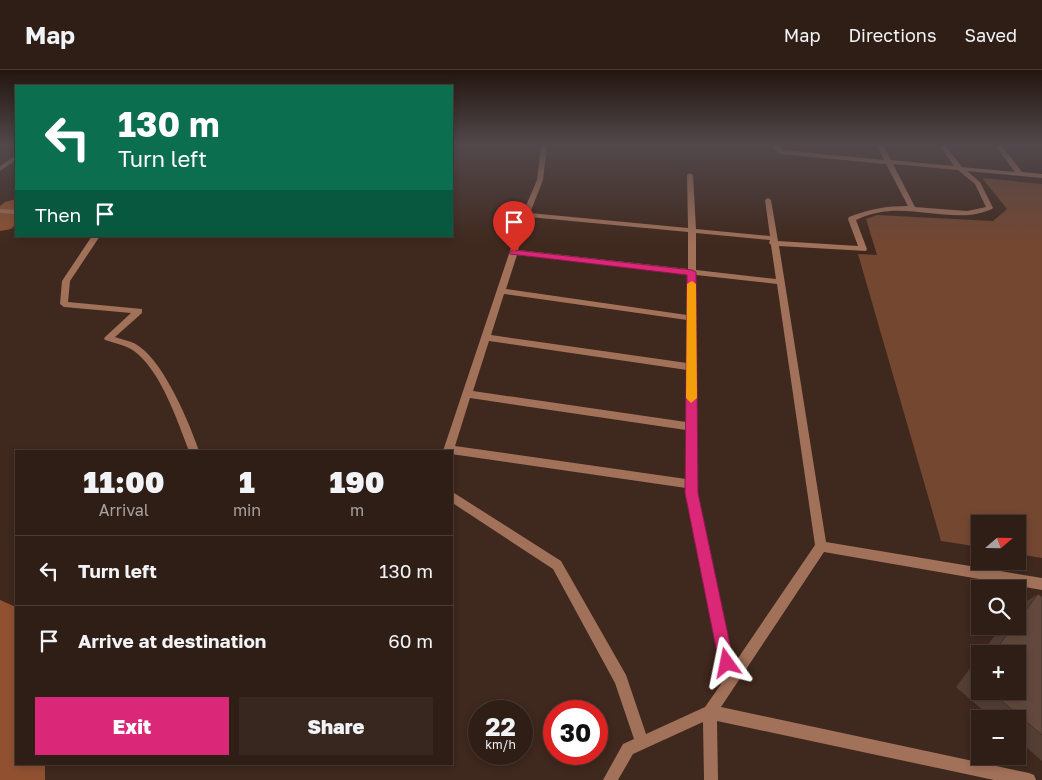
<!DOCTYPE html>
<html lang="en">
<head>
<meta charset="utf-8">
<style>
	:root { --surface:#2f1e16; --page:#37271f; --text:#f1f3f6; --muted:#a7a2a1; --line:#4a3c35; --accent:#db2777 }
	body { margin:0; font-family:"Golos Text",sans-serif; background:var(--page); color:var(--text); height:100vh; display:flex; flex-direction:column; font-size:19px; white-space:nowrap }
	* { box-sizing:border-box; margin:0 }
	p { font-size:16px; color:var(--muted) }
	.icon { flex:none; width:28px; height:28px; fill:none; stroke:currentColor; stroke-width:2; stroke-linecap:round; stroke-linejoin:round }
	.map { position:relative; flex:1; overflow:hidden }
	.details { position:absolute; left:15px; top:380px; width:438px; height:315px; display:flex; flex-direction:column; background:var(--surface); border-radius:0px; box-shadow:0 2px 8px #0003,0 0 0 1px var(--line) }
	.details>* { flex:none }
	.hud { position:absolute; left:15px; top:15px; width:438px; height:152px; border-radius:0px; box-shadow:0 2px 8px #0003,0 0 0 1px var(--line); background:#0b6e4f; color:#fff; overflow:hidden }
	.needle { width:32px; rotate:70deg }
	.buttons { position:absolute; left:971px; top:445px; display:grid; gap:10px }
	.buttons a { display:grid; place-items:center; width:55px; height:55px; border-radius:0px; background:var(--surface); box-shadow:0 2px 8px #0003,0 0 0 1px var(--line); font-size:25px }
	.speed { position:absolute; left:468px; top:630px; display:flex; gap:10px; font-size:25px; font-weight:700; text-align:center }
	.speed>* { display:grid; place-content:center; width:65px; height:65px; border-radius:50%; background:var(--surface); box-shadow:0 2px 8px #0003,0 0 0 1px var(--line); line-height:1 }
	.speed small { font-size:12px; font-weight:400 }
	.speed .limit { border:8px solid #d22; background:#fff; color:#111 }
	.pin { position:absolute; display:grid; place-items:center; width:42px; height:42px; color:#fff; margin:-51px -21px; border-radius:50% 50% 50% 0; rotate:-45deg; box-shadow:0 0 5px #0007 }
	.pin .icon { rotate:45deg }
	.me { position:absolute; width:55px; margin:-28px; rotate:348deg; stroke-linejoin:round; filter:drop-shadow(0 0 4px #0008) }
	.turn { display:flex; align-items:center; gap:18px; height:105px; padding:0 20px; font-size:22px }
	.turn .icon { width:65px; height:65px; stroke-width:2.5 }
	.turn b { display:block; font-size:35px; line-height:42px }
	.then { display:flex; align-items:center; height:48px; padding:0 20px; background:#0003; gap:10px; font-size:19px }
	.eta { display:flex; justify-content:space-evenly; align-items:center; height:85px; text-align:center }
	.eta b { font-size:30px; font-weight:800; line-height:35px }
	.cta { display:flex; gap:10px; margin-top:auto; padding:10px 20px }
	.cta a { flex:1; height:58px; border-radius:0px; background:var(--accent); color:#fff; font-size:20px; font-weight:800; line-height:58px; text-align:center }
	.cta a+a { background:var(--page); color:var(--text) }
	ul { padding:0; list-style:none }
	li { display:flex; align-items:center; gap:15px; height:70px; padding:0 20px; border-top:1px solid var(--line) }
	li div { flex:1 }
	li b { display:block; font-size:19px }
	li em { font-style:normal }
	header { display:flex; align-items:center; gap:30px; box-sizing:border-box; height:70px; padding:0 25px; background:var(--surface); border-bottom:1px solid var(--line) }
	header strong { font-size:24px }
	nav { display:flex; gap:28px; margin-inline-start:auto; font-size:18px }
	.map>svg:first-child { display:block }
</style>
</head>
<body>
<header>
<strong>Map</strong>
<nav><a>Map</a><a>Directions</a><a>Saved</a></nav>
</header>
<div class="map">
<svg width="1042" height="710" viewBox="0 0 1042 710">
	<rect width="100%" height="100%" fill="#3f281d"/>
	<path fill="#744731" d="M 982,108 L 1042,114 L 1042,488 L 1018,484 L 1018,454 L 980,454 L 980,477 L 941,471 L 858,184 L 877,185 L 866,149 L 877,145 L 993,151 L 1007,139 Z"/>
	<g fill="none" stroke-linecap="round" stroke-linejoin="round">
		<g fill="#915131" fill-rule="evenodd">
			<path d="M 16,129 L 16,154 L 11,159 L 0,161 L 0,136 L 5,132 Z"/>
			<path d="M 0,530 L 16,537 L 16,694 L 45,694 L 45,710 L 0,710 Z"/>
		</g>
		<g fill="#a2715a" fill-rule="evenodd">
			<path d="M 541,75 L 547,75 L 543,110 L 530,143 L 688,158 L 687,105 L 690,103 L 693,105 L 696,159 L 770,166 L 765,130 L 768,128 L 771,130 L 778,171 L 858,176 L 848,149 L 849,147 C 869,139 887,136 908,136 L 886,94 L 780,84 L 771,75 L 777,75 L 782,80 L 884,90 L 877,75 L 883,75 L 891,90 L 954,96 L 939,75 L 945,75 L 962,97 L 1015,102 L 995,75 L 1001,75 L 1022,102 L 1042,104 L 1042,108 L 967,101 L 980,112 L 993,138 L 992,139 C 985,142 978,144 970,145 C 929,148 896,131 856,150 L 867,179 L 866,181 L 779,176 L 826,472 L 1042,508 L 1042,520 L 824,482 L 721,637 L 1029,703 L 1034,705 L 1036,710 L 994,710 L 717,651 L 718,710 L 704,710 L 703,652 L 633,684 L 618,710 L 603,710 L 623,674 L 634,669 L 615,613 L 553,499 L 451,432 L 451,421 L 561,491 L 626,605 L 646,664 L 705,637 L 724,610 L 686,418 L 451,384 L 451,381 L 443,381 L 522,145 L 537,110 ZM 893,94 L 958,100 L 975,114 L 986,137 L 967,141 L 915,137 ZM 529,147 L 688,162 L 688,199 L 518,180 ZM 696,163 L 770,170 L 769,173 L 771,175 L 776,209 L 696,200 ZM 517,185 L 688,204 L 687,245 L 506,219 ZM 696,205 L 777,214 L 815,475 L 734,594 L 696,423 ZM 504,224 L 687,250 L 687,293 L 491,265 ZM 489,271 L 687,300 L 686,352 L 473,321 ZM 470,328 L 686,360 L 686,409 L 455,376 Z"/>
			<path d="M 16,85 L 16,90 L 0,101 L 0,96 Z"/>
			<path d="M 0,139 L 16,140 L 16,144 L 0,143 Z"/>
			<path d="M 92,166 L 100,166 L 70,211 L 68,232 L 142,239 L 142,243 L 115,267 C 123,270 133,271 140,277 C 165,295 189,352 199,381 L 189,381 C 177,350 161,301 134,281 C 126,275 114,273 105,270 L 104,268 L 131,243 L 64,237 L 60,234 L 62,211 Z"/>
		</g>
	</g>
	<path fill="#543e34" d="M 1038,524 L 1042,527 L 1042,691 L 1018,670 L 1018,649 L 993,649 L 956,617 L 980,585 L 980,621 L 1018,621 L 1018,584 L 981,584 L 1002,556 L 1018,556 L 1018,537 Z"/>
	<g fill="#62483d" stroke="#45322b">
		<path d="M 1038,524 L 1042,527 L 1042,665 L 990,621 L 1018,621 L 1018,584 L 993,584 L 1013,556 L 1018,556 L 1018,551 Z"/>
		<path d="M 980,600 L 980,613 L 974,608 Z"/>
	</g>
	<linearGradient id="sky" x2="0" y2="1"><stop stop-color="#231610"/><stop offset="0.43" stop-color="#52484c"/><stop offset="1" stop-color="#52484c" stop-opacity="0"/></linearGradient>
	<rect width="1042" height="175" fill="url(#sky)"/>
	<path fill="#db2777" stroke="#8e194d" d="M 514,180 L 692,200 L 696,202 L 698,423 L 734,593 L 732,598 L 727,600 L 721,598 L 719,593 L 685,423 L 687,205 L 510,184 L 509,182 Z"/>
	<path fill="#f59e0b" d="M 692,211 L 696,214 L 697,328 L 691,333 L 686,328 L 687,214 Z"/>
</svg>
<div class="buttons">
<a><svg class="needle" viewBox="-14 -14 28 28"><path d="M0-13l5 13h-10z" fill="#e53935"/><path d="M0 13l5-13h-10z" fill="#a7a2a1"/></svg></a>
<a><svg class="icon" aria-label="search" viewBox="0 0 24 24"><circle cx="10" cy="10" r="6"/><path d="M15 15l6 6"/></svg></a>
<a>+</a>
<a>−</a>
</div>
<div class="speed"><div>22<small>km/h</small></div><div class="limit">30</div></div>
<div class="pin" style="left:514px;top:182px;background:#d93025"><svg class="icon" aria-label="arrive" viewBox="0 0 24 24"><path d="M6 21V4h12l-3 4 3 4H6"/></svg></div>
<svg class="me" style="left:727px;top:593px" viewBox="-20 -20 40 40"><path d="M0-17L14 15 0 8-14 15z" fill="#db2777" stroke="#fff" stroke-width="4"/></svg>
<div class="hud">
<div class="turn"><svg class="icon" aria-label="left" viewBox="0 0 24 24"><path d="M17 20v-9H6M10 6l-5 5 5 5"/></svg><div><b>130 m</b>Turn left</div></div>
<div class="then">Then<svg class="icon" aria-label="arrive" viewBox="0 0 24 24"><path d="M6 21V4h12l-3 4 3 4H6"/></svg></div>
</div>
<section class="details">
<div class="eta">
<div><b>11:00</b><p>Arrival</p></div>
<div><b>1</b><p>min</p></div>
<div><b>190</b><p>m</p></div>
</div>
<ul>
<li><svg class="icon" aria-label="left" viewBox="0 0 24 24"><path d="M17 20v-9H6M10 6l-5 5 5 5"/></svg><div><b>Turn left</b></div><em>130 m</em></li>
<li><svg class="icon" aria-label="arrive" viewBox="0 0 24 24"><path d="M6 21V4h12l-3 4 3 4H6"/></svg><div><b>Arrive at destination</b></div><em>60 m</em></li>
</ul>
<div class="cta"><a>Exit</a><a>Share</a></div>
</section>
</div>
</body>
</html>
